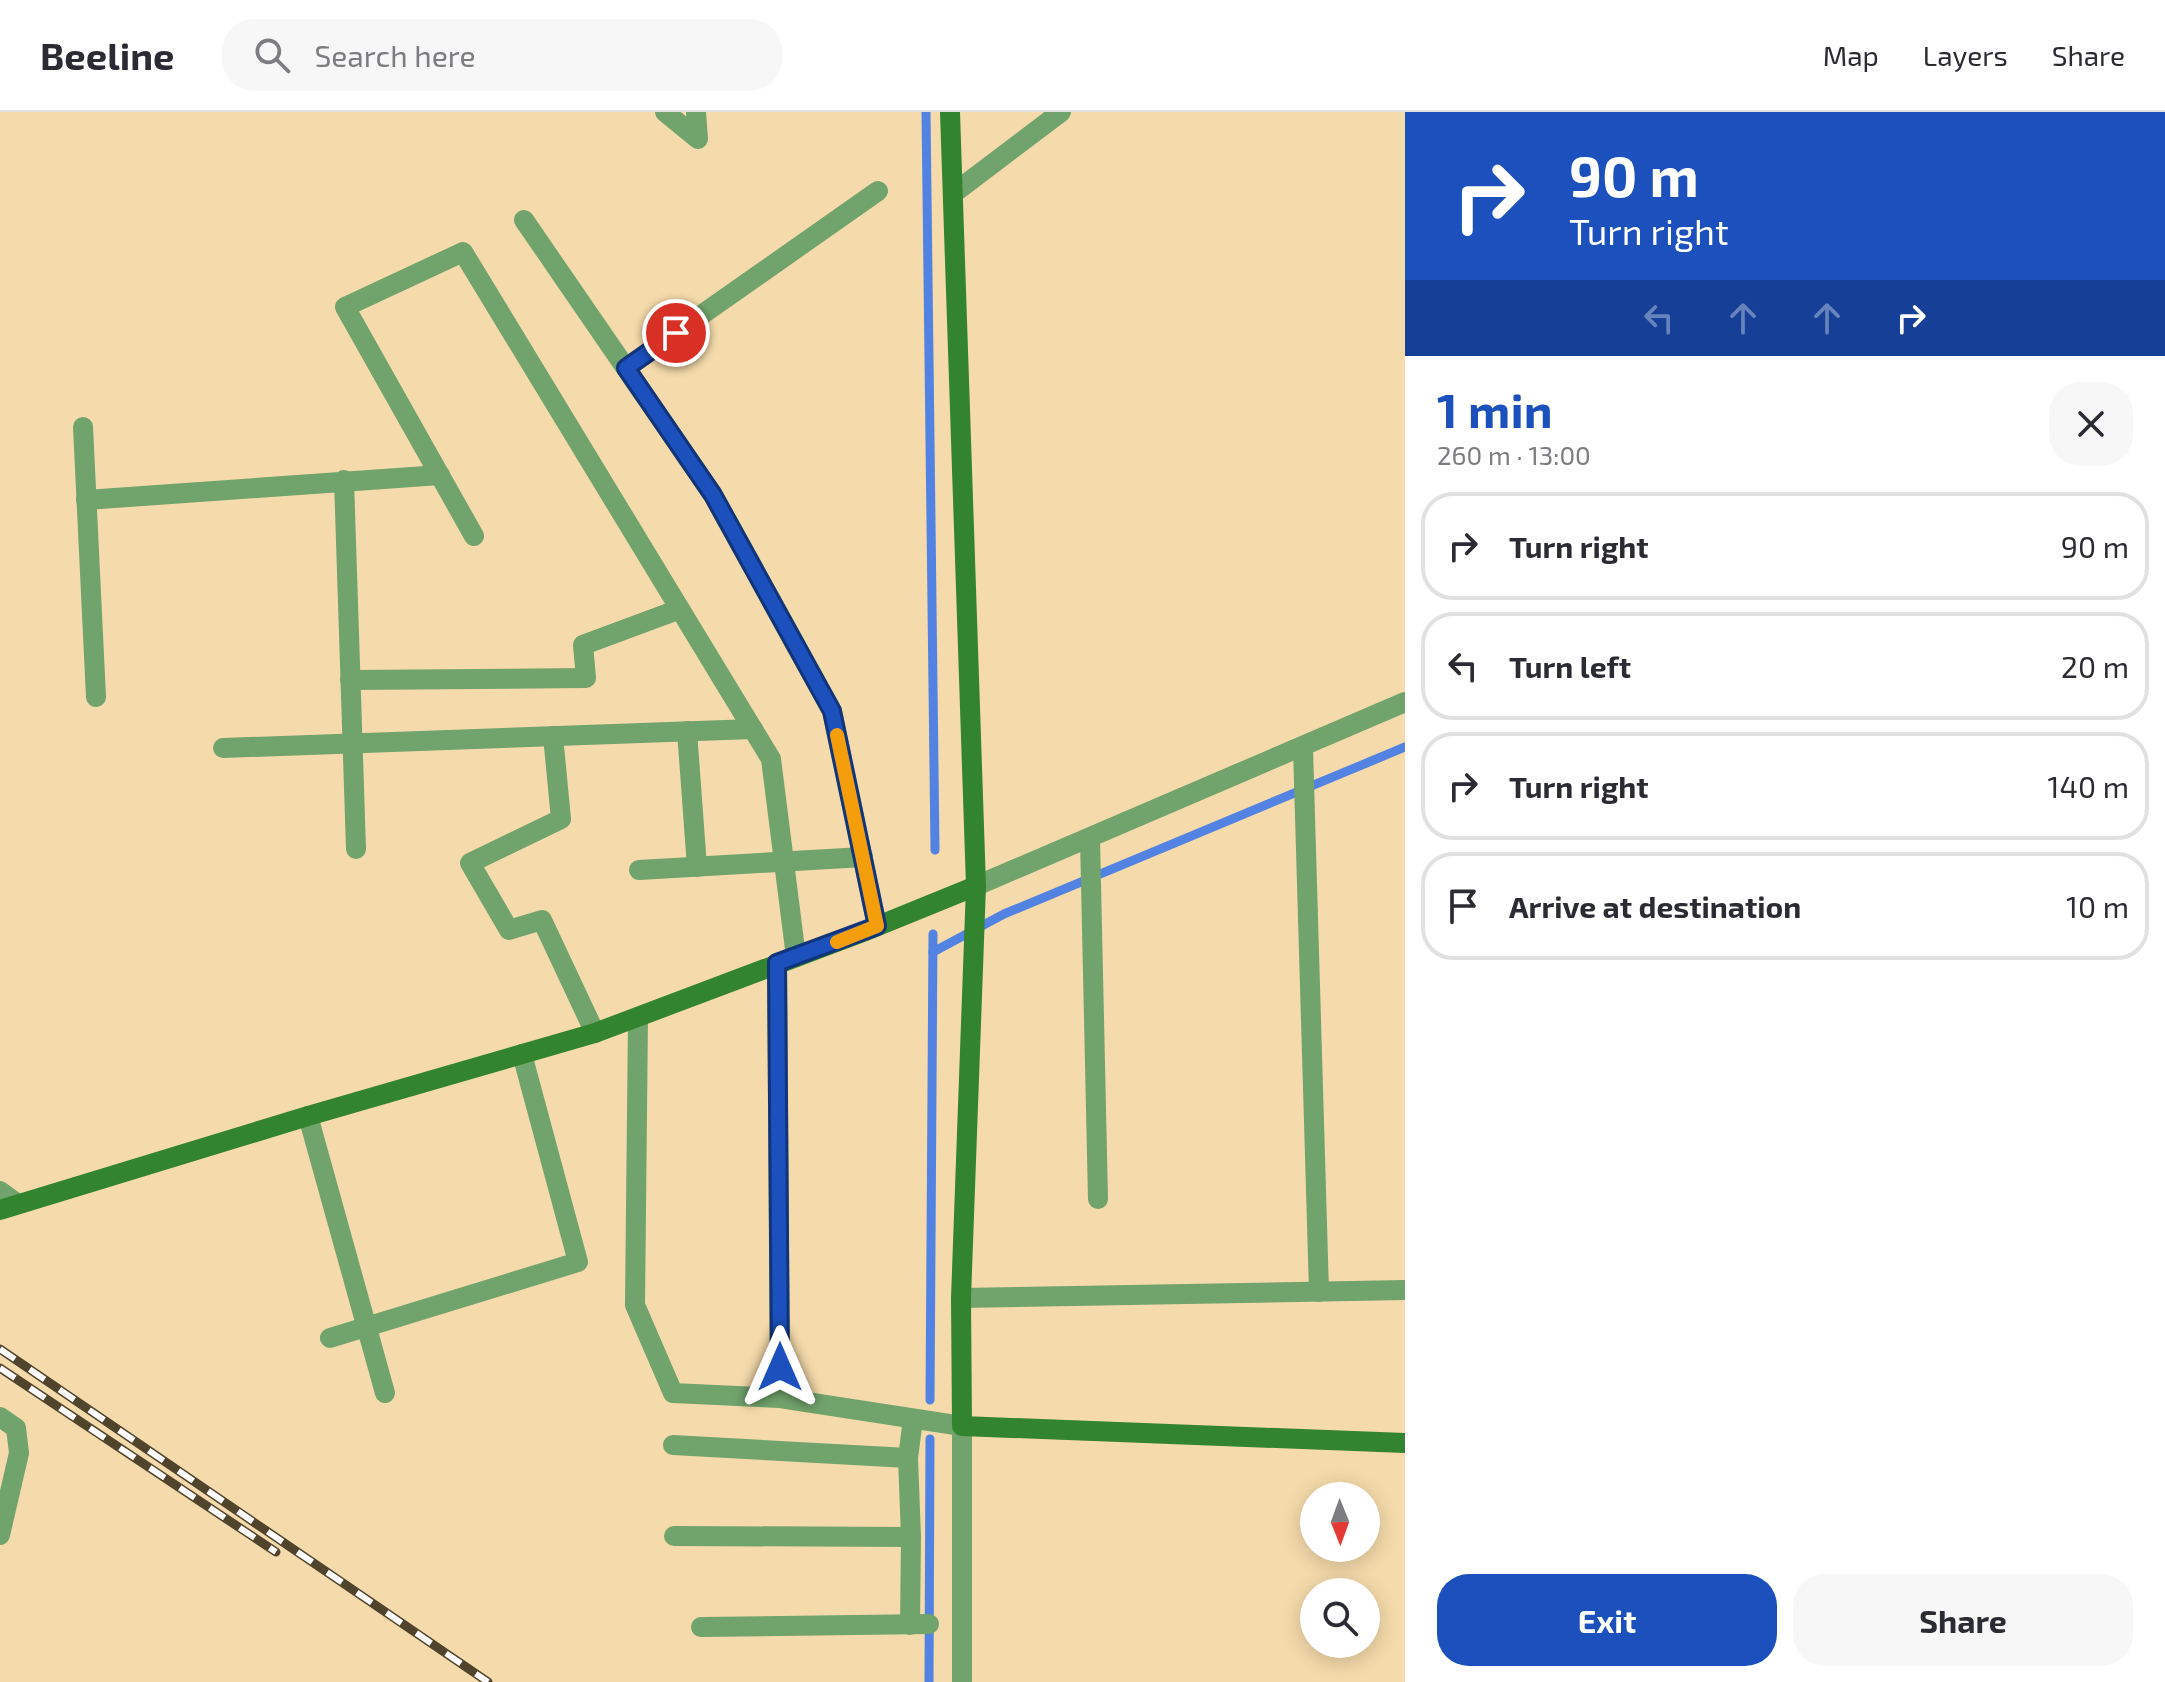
<!DOCTYPE html>
<html lang="en">
<head>
<meta charset="utf-8">
<style>
	:root { --surface:#fff; --page:#f7f7f7; --text:#2b2b33; --muted:#7c7c81; --line:#e1e1e2; --accent:#1c50bd }
	body { margin:0; font-family:"Exo 2",sans-serif; background:var(--page); color:var(--text); height:100vh; display:flex; flex-direction:column; font-size:30px; white-space:nowrap }
	* { box-sizing:border-box; margin:0 }
	p { font-size:26px; color:var(--muted) }
	.icon { flex:none; width:44px; height:44px; fill:none; stroke:currentColor; stroke-width:2; stroke-linecap:round; stroke-linejoin:round }
	.map { position:relative; flex:1; overflow:hidden }
	.sheet { display:flex; flex-direction:column; background:var(--surface); width:760px }
	.sheet>* { flex:none }
	.guide { background:#1c50bd; color:#fff; overflow:hidden }
	.needle { width:52px; rotate:179deg }
	.controls { position:absolute; left:1300px; top:1370px; display:grid; gap:16px }
	.controls a { display:grid; place-items:center; width:80px; height:80px; border-radius:50%; background:var(--surface); box-shadow:0 4px 20px #0003; font-size:40px }
	.pin { position:absolute; display:grid; place-items:center; width:68px; height:68px; color:#fff; margin:-34px; border:4px solid #fff; border-radius:50%; box-shadow:0 2px 8px #0007 }
	.me { position:absolute; width:88px; margin:-44px; rotate:0deg; stroke-linejoin:round; filter:drop-shadow(0 0 6px #0008) }
	.turn { display:flex; align-items:center; gap:28px; height:168px; padding:0 32px; font-size:36px }
	.turn .icon { width:104px; height:104px; stroke-width:2.5 }
	.turn b { display:block; font-size:56px; line-height:68px }
	.lanes { display:flex; align-items:center; height:76px; padding:0 32px; background:#0003; justify-content:center; gap:40px; direction:ltr }
	.lanes .off { opacity:.35 }
	.round { display:grid; place-items:center; flex:none; width:84px; height:84px; border-radius:32px; background:var(--page) }
	.overview { display:flex; align-items:center; justify-content:space-between; height:136px; padding:0 32px }
	h1 { font-size:48px; font-weight:700; line-height:60px; color:var(--accent) }
	.action { display:flex; gap:16px; margin-top:auto; padding:16px 32px }
	.action a { flex:1; height:92px; border-radius:32px; background:var(--accent); color:#fff; font-size:32px; font-weight:700; line-height:92px; text-align:center }
	.action a+a { background:var(--page); color:var(--text) }
	ul { padding:0; list-style:none }
	li { display:flex; align-items:center; gap:24px; height:108px; margin:0 16px 12px; padding:0 16px; border:4px solid var(--line); border-radius:32px }
	li div { flex:1 }
	li b { display:block; font-size:30px }
	li em { font-style:normal }
	header { display:flex; align-items:center; gap:48px; box-sizing:border-box; height:112px; padding:0 40px; background:var(--surface); border-bottom:2px solid var(--line) }
	header strong { font-size:38px }
	nav { display:flex; gap:44px; margin-inline-start:auto; font-size:28px }
	.search { width:560px; height:72px; background:var(--page); display:flex; align-items:center; gap:20px; box-sizing:border-box; padding:0 28px; border-radius:32px; color:var(--muted); font-size:30px }
	main { display:flex; flex:1; min-height:0 }
	.map>svg:first-child { display:block }
</style>
</head>
<body>
<header>
<strong>Beeline</strong>
<div class="search"><svg class="icon" aria-label="search" viewBox="0 0 24 24"><circle cx="10" cy="10" r="6"/><path d="M15 15l6 6"/></svg>Search here</div>
<nav><a>Map</a><a>Layers</a><a>Share</a></nav>
</header>
<main>
<div class="map">
<svg width="1405" height="1570" viewBox="0 0 1405 1570">
	<rect width="100%" height="100%" fill="#f5dbab"/>
	<g fill="none" stroke-linecap="round" stroke-linejoin="round">
		<g stroke="#5282e2" stroke-width="9">
			<path d="M 926,0 L 935,738"/>
			<path d="M 933,840 L 1004,802 L 1405,635"/>
			<path d="M 930,1288 L 933,822"/>
			<path d="M 929,1570 L 930,1327"/>
		</g>
		<g stroke="#71a36c" stroke-width="20">
			<path d="M 665,0 L 698,27 L 696,0"/>
			<path d="M 954,81 L 1061,0"/>
			<path d="M 524,108 L 713,383 L 832,599 L 877,814"/>
			<path d="M 626,256 L 878,79"/>
			<path d="M 83,315 L 96,585"/>
			<path d="M 344,368 L 356,737"/>
			<path d="M 86,388 L 440,363"/>
			<path d="M 474,424 L 345,195 L 463,140 L 771,647 L 796,845"/>
			<path d="M 350,568 L 586,566 L 583,533 L 680,497"/>
			<path d="M 687,619 L 697,755"/>
			<path d="M 553,624 L 561,707 L 470,751 L 509,818 L 542,808 L 595,921"/>
			<path d="M 223,636 L 753,617"/>
			<path d="M 1303,636 L 1319,1180"/>
			<path d="M 1090,726 L 1098,1087"/>
			<path d="M 639,758 L 863,745"/>
			<path d="M 976,774 L 1405,590"/>
			<path d="M 777,851 L 780,1286"/>
			<path d="M 638,905 L 635,1193 L 673,1281 L 780,1286 L 962,1314 L 962,1570"/>
			<path d="M 308,1004 L 385,1281"/>
			<path d="M 0,1079 L 18,1092"/>
			<path d="M 961,1186 L 1405,1178"/>
			<path d="M 330,1226 L 578,1150 L 522,942"/>
			<path d="M 0,1305 L 16,1316 L 19,1341 L 0,1423"/>
			<path d="M 673,1333 L 908,1346"/>
			<path d="M 674,1424 L 911,1425"/>
			<path d="M 910,1513 L 911,1425 L 908,1346 L 913,1307"/>
			<path d="M 701,1515 L 929,1512"/>
		</g>
		<g stroke="#33842e" stroke-width="20">
			<path d="M 950,0 L 976,774 L 961,1186 L 962,1314 L 1405,1331"/>
			<path d="M 0,1098 L 308,1004 L 595,921 L 863,820 L 976,774"/>
		</g>
		<defs>
			<g id="rail">
				<path d="M 0,1237 L 488,1570"/>
				<path d="M 0,1256 L 276,1440"/>
			</g>
		</defs>
		<use href="#rail" stroke="#50442c" stroke-width="9"/>
		<use href="#rail" stroke="#fff" stroke-width="6" stroke-dasharray="18" stroke-linecap="butt"/>
	</g>
	<g fill="none" stroke-linecap="round" stroke-linejoin="round">
		<defs>
			<path id="route" d="M 676,221 L 626,256 L 713,383 L 832,599 L 877,814 L 777,851 L 780,1255"/>
		</defs>
		<use href="#route" stroke="#12347b" stroke-width="20"/>
		<use href="#route" stroke="#1c50bd" stroke-width="14"/>
		<path stroke="#f59e0b" stroke-width="14" d="M 837,623 L 877,814 L 837,830"/>
	</g>
</svg>
<div class="controls">
<a><svg class="needle" viewBox="-14 -14 28 28"><path d="M0-13l5 13h-10z" fill="#e53935"/><path d="M0 13l5-13h-10z" fill="#7c7c81"/></svg></a>
<a><svg class="icon" aria-label="search" viewBox="0 0 24 24"><circle cx="10" cy="10" r="6"/><path d="M15 15l6 6"/></svg></a>
</div>
<div class="pin" style="left:676px;top:221px;background:#d93025"><svg class="icon" aria-label="arrive" viewBox="0 0 24 24"><path d="M6 21V4h12l-3 4 3 4H6"/></svg></div>
<svg class="me" style="left:780px;top:1255px" viewBox="-20 -20 40 40"><path d="M0-17L14 15 0 8-14 15z" fill="#1c50bd" stroke="#fff" stroke-width="4"/></svg>
</div>
<section class="sheet">
<div class="guide">
<div class="turn"><svg class="icon" aria-label="right" viewBox="0 0 24 24"><path d="M7 20v-9h11M14 6l5 5-5 5"/></svg><div><b>90 m</b>Turn right</div></div>
<div class="lanes"><svg class="icon off" aria-label="left" viewBox="0 0 24 24"><path d="M17 20v-9H6M10 6l-5 5 5 5"/></svg><svg class="icon off" aria-label="ahead" viewBox="0 0 24 24"><path d="M12 20V5M6 11l6-6 6 6"/></svg><svg class="icon off" aria-label="ahead" viewBox="0 0 24 24"><path d="M12 20V5M6 11l6-6 6 6"/></svg><svg class="icon" aria-label="right" viewBox="0 0 24 24"><path d="M7 20v-9h11M14 6l5 5-5 5"/></svg></div>
</div>
<div class="overview"><div><h1>1 min</h1><p>260 m · 13:00</p></div><a class="round"><svg class="icon" aria-label="close" viewBox="0 0 24 24"><path d="M6 6l12 12M18 6L6 18"/></svg></a></div>
<ul>
<li><svg class="icon" aria-label="right" viewBox="0 0 24 24"><path d="M7 20v-9h11M14 6l5 5-5 5"/></svg><div><b>Turn right</b></div><em>90 m</em></li>
<li><svg class="icon" aria-label="left" viewBox="0 0 24 24"><path d="M17 20v-9H6M10 6l-5 5 5 5"/></svg><div><b>Turn left</b></div><em>20 m</em></li>
<li><svg class="icon" aria-label="right" viewBox="0 0 24 24"><path d="M7 20v-9h11M14 6l5 5-5 5"/></svg><div><b>Turn right</b></div><em>140 m</em></li>
<li><svg class="icon" aria-label="arrive" viewBox="0 0 24 24"><path d="M6 21V4h12l-3 4 3 4H6"/></svg><div><b>Arrive at destination</b></div><em>10 m</em></li>
</ul>
<div class="action"><a>Exit</a><a>Share</a></div>
</section>
</main>
</body>
</html>
